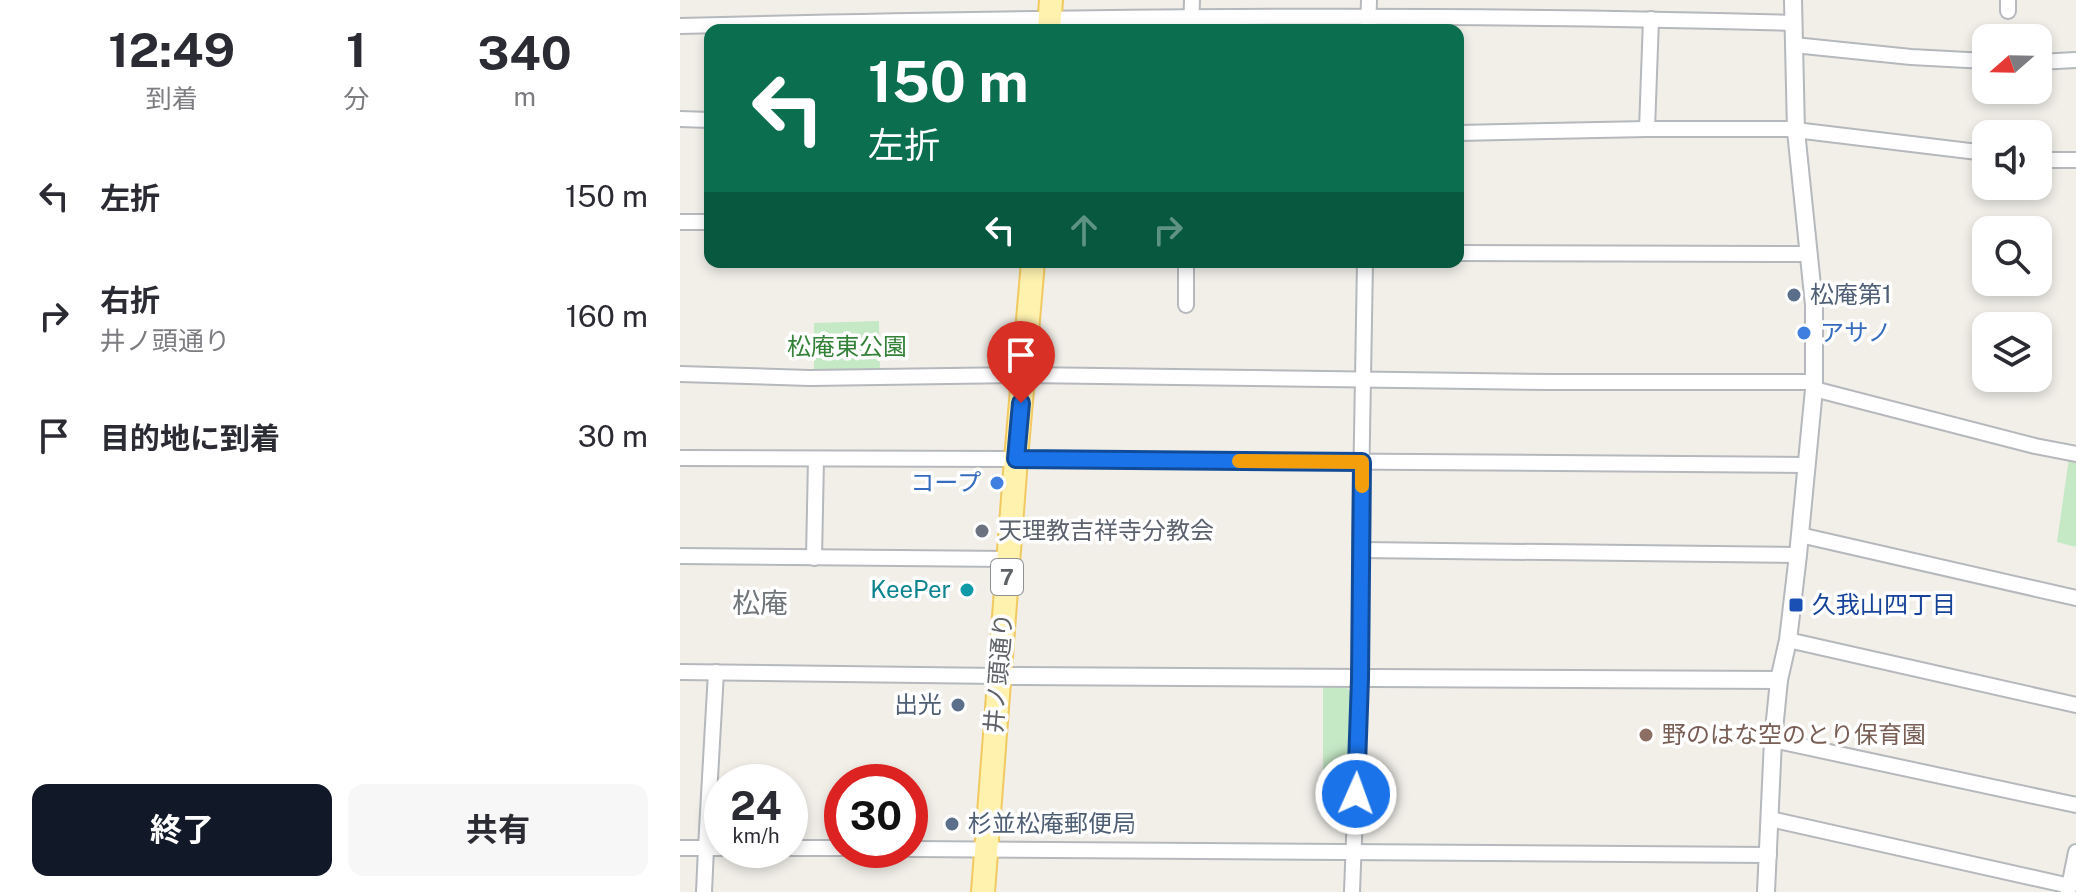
<!DOCTYPE html>
<html lang="ja">
<head>
<meta charset="utf-8">
<style>
	:root { --surface:#fff; --page:#f7f7f7; --text:#2b2b33; --muted:#7c7c81; --accent:#111827 }
	body { margin:0; font-family:"Public Sans","Noto Sans JP",sans-serif; background:var(--page); color:var(--text); height:100vh; display:flex; flex-direction:column; font-size:30px; white-space:nowrap }
	* { box-sizing:border-box; margin:0 }
	p { font-size:26px; color:var(--muted) }
	.icon { flex:none; width:44px; height:44px; fill:none; stroke:currentColor; stroke-width:2; stroke-linecap:round; stroke-linejoin:round }
	.map { position:relative; flex:1; overflow:hidden }
	.panel { display:flex; flex-direction:column; background:var(--surface); width:680px }
	.panel>* { flex:none }
	.guide { position:absolute; left:24px; top:24px; width:760px; height:244px; border-radius:16px; box-shadow:0 4px 12px #0003; background:#0b6e4f; color:#fff; overflow:hidden }
	.needle { width:52px; rotate:250deg }
	.buttons { position:absolute; left:1292px; top:24px; display:grid; gap:16px }
	.buttons a { display:grid; place-items:center; width:80px; height:80px; border-radius:16px; background:var(--surface); box-shadow:0 4px 12px #0003; font-size:40px }
	.speed { position:absolute; left:24px; top:764px; display:flex; gap:16px; font-size:40px; font-weight:700; text-align:center }
	.speed>* { display:grid; place-content:center; width:104px; height:104px; border-radius:50%; background:var(--surface); box-shadow:0 4px 12px #0003; line-height:1 }
	.speed small { font-size:20px; font-weight:400 }
	.speed .limit { border:12px solid #d22; background:#fff; color:#111 }
	.pin { position:absolute; display:grid; place-items:center; width:68px; height:68px; color:#fff; margin:-82px -34px; border-radius:50% 50% 50% 0; rotate:-45deg; box-shadow:0 0 8px #0007 }
	.pin .icon { rotate:45deg }
	.me { position:absolute; width:88px; margin:-44px; rotate:2deg; stroke-linejoin:round; filter:drop-shadow(0 0 6px #0008) }
	.turn { display:flex; align-items:center; gap:28px; height:168px; padding:0 32px; font-size:36px }
	.turn .icon { width:104px; height:104px; stroke-width:2.5 }
	.turn b { display:block; font-size:56px; line-height:68px }
	.lanes { display:flex; align-items:center; height:76px; padding:0 32px; background:#0003; justify-content:center; gap:40px; direction:ltr }
	.lanes .off { opacity:.35 }
	.eta { display:flex; justify-content:space-evenly; align-items:center; height:136px; text-align:center }
	.eta b { font-size:48px; font-weight:700; line-height:56px }
	.primary-button { display:flex; gap:16px; margin-top:auto; padding:16px 32px }
	.primary-button a { flex:1; height:92px; border-radius:16px; background:var(--accent); color:#fff; font-size:32px; font-weight:700; line-height:92px; text-align:center }
	.primary-button a+a { background:var(--page); color:var(--text) }
	ul { padding:0; list-style:none }
	li { display:flex; align-items:center; gap:24px; height:120px; padding:0 32px }
	li div { flex:1 }
	li b { display:block; font-size:30px }
	li em { font-style:normal }
	main { display:flex; flex:1; min-height:0 }
	.map>svg:first-child { display:block }
</style>
</head>
<body>
<main>
<section class="panel">
<div class="eta">
<div><b>12:49</b><p>到着</p></div>
<div><b>1</b><p>分</p></div>
<div><b>340</b><p>m</p></div>
</div>
<ul>
<li><svg class="icon" aria-label="left" viewBox="0 0 24 24"><path d="M17 20v-9H6M10 6l-5 5 5 5"/></svg><div><b>左折</b></div><em>150 m</em></li>
<li><svg class="icon" aria-label="right" viewBox="0 0 24 24"><path d="M7 20v-9h11M14 6l5 5-5 5"/></svg><div><b>右折</b><p>井ノ頭通り</p></div><em>160 m</em></li>
<li><svg class="icon" aria-label="arrive" viewBox="0 0 24 24"><path d="M6 21V4h12l-3 4 3 4H6"/></svg><div><b>目的地に到着</b></div><em>30 m</em></li>
</ul>
<div class="primary-button"><a>終了</a><a>共有</a></div>
</section>
<div class="map">
<svg width="1396" height="892" viewBox="0 0 1396 892">
	<rect width="100%" height="100%" fill="#f1efe8"/>
	<g fill="#c5e8c5">
		<path d="M 199,321 L 200,372 L 134,374 L 134,323 Z"/>
		<path d="M 1389,458 L 1396,459 L 1396,547 L 1377,542 Z"/>
		<path d="M 643,687 L 666,687 L 671,692 L 668,784 L 643,783 Z"/>
	</g>
	<g fill="none" stroke-linecap="round" stroke-linejoin="round">
		<defs>
			<g id="minor">
				<path d="M 1328,0 L 1328,11"/>
				<path d="M 0,26 C 371,17 742,12 1113,23"/>
				<path d="M 511,30 L 512,0"/>
				<path d="M 688,30 L 689,0"/>
				<path d="M 1114,45 L 1231,57 L 1306,61"/>
				<path d="M 1358,62 L 1396,60"/>
				<path d="M 0,119 L 30,120"/>
				<path d="M 967,129 L 971,19"/>
				<path d="M 778,133 L 967,129 L 1107,129 L 1306,153"/>
				<path d="M 1358,160 L 1396,160"/>
				<path d="M 0,222 L 30,222"/>
				<path d="M 778,253 L 1128,254"/>
				<path d="M 506,262 L 506,305"/>
				<path d="M 0,374 L 130,378 L 344,375 L 870,382 L 1134,382"/>
				<path d="M 1134,389 L 1355,446 L 1396,454"/>
				<path d="M 0,458 L 336,459 L 1127,465"/>
				<path d="M 1120,535 L 1396,598"/>
				<path d="M 680,550 L 1118,555"/>
				<path d="M 0,556 L 328,559"/>
				<path d="M 134,558 L 136,459"/>
				<path d="M 1108,640 L 1396,705"/>
				<path d="M 0,672 L 319,676"/>
				<path d="M 1093,740 L 1396,805"/>
				<path d="M 1090,819 L 1390,886"/>
				<path d="M 0,848 L 26,848 L 36,672"/>
				<path d="M 110,848 L 162,848"/>
				<path d="M 230,849 L 1089,855"/>
				<path d="M 24,892 L 26,848 L 42,848"/>
				<path d="M 672,892 L 680,679 L 680,550 L 685,262"/>
				<path d="M 1388,892 L 1396,852"/>
			</g>
			<g id="tertiary">
				<path d="M 319,676 L 1099,680"/>
				<path d="M 1086,892 L 1093,740 L 1099,680 L 1108,640 L 1118,555 L 1134,389 L 1134,305 L 1116,131 L 1113,0"/>
			</g>
			<g id="primary">
				<path d="M 369,30 L 371,0"/>
				<path d="M 303,892 L 336,459 L 353,262"/>
			</g>
		</defs>
		<use href="#minor" stroke="#b5b8bc" stroke-width="18"/>
		<use href="#tertiary" stroke="#b5b8bc" stroke-width="20"/>
		<use href="#primary" stroke="#f2c960" stroke-width="26"/>
		<use href="#minor" stroke="#fff" stroke-width="14"/>
		<use href="#tertiary" stroke="#fff" stroke-width="16"/>
		<use href="#primary" stroke="#fff2af" stroke-width="22"/>
	</g>
	<g fill="none" stroke-linecap="round" stroke-linejoin="round">
		<defs>
			<path id="route" d="M 341,403 L 336,459 L 682,462 L 680,679 L 676,794"/>
		</defs>
		<use href="#route" stroke="#114b97" stroke-width="20"/>
		<use href="#route" stroke="#1a73e8" stroke-width="14"/>
		<path stroke="#f59e0b" stroke-width="14" d="M 559,461 L 682,462 L 682,486"/>
	</g>
	<g fill="#5c6f8a" stroke="#fff" stroke-width="3">
		<circle cx="1114" cy="295" r="8"/>
		<circle cx="278" cy="705" r="8"/>
		<circle cx="272" cy="824" r="8"/>
	</g>
	<g fill="#3f7fe0" stroke="#fff" stroke-width="3">
		<circle cx="1124" cy="333" r="8"/>
		<circle cx="317" cy="483" r="8"/>
	</g>
	<circle fill="#6b7280" stroke="#fff" stroke-width="3" cx="302" cy="531" r="8"/>
	<circle fill="#0f9aa8" stroke="#fff" stroke-width="3" cx="287" cy="590" r="8"/>
	<rect fill="#1a4fb4" stroke="#fff" stroke-width="3" x="1108" y="597" width="16" height="16" rx="4"/>
	<circle fill="#8d6e63" stroke="#fff" stroke-width="3" cx="966" cy="735" r="8"/>
	<g text-anchor="middle" stroke-width="7" stroke-linejoin="round" paint-order="stroke">
		<rect fill="#fff" stroke="#8f9295" stroke-width="2" x="311" y="559" width="32" height="36" rx="6"/>
		<g font-size="22" font-weight="bold" fill="#5f6368">
			<text x="327" y="585">7</text>
		</g>
		<g font-size="24" fill="#4e5e75" stroke="#fff" text-anchor="start">
			<text x="1130" y="303">松庵第1</text>
			<text x="262" y="713" text-anchor="end">出光</text>
			<text x="288" y="832">杉並松庵郵便局</text>
		</g>
		<g font-size="24" fill="#366cbe" stroke="#fff" text-anchor="start">
			<text x="1140" y="341">アサノ</text>
			<text x="301" y="491" text-anchor="end">コープ</text>
		</g>
		<g font-size="24" fill="#348238" stroke="#fff">
			<text x="167" y="355">松庵東公園</text>
		</g>
		<g font-size="24" fill="#5b616d" stroke="#fff" text-anchor="start">
			<text x="318" y="539">天理教吉祥寺分教会</text>
		</g>
		<g font-size="24" fill="#0d838f" stroke="#fff" text-anchor="end">
			<text x="271" y="598">KeePer</text>
		</g>
		<g font-size="24" fill="#164399" stroke="#fff" text-anchor="start">
			<text x="1132" y="613">久我山四丁目</text>
		</g>
		<g font-size="24" fill="#5f6368" stroke="#fff">
			<text transform="translate(319 673) rotate(-85)" y="8">井ノ頭通り</text>
		</g>
		<g font-size="24" fill="#785e54" stroke="#fff" text-anchor="start">
			<text x="982" y="743">野のはな空のとり保育園</text>
		</g>
		<g font-size="28" fill="#70757a" stroke="#fff">
			<text x="80" y="613">松庵</text>
		</g>
	</g>
</svg>
<div class="buttons">
<a><svg class="needle" viewBox="-14 -14 28 28"><path d="M0-13l5 13h-10z" fill="#e53935"/><path d="M0 13l5-13h-10z" fill="#7c7c81"/></svg></a>
<a><svg class="icon" aria-label="sound" viewBox="0 0 24 24"><path d="M4 9h4l5-4v14l-5-4H4zM17 9q2 3 0 6"/></svg></a>
<a><svg class="icon" aria-label="search" viewBox="0 0 24 24"><circle cx="10" cy="10" r="6"/><path d="M15 15l6 6"/></svg></a>
<a><svg class="icon" aria-label="layers" viewBox="0 0 24 24"><path d="M12 4l9 5-9 5-9-5zM3 14l9 5 9-5"/></svg></a>
</div>
<div class="speed"><div>24<small>km/h</small></div><div class="limit">30</div></div>
<div class="pin" style="left:341px;top:403px;background:#d93025"><svg class="icon" aria-label="arrive" viewBox="0 0 24 24"><path d="M6 21V4h12l-3 4 3 4H6"/></svg></div>
<svg class="me" style="left:676px;top:794px" viewBox="-20 -20 40 40"><circle r="17" fill="#1a73e8" stroke="#fff" stroke-width="3"/><path d="M0-11L8 9 0 5-8 9z" fill="#fff"/></svg>
<div class="guide">
<div class="turn"><svg class="icon" aria-label="left" viewBox="0 0 24 24"><path d="M17 20v-9H6M10 6l-5 5 5 5"/></svg><div><b>150 m</b>左折</div></div>
<div class="lanes"><svg class="icon" aria-label="left" viewBox="0 0 24 24"><path d="M17 20v-9H6M10 6l-5 5 5 5"/></svg><svg class="icon off" aria-label="ahead" viewBox="0 0 24 24"><path d="M12 20V5M6 11l6-6 6 6"/></svg><svg class="icon off" aria-label="right" viewBox="0 0 24 24"><path d="M7 20v-9h11M14 6l5 5-5 5"/></svg></div>
</div>
</div>
</main>
</body>
</html>
